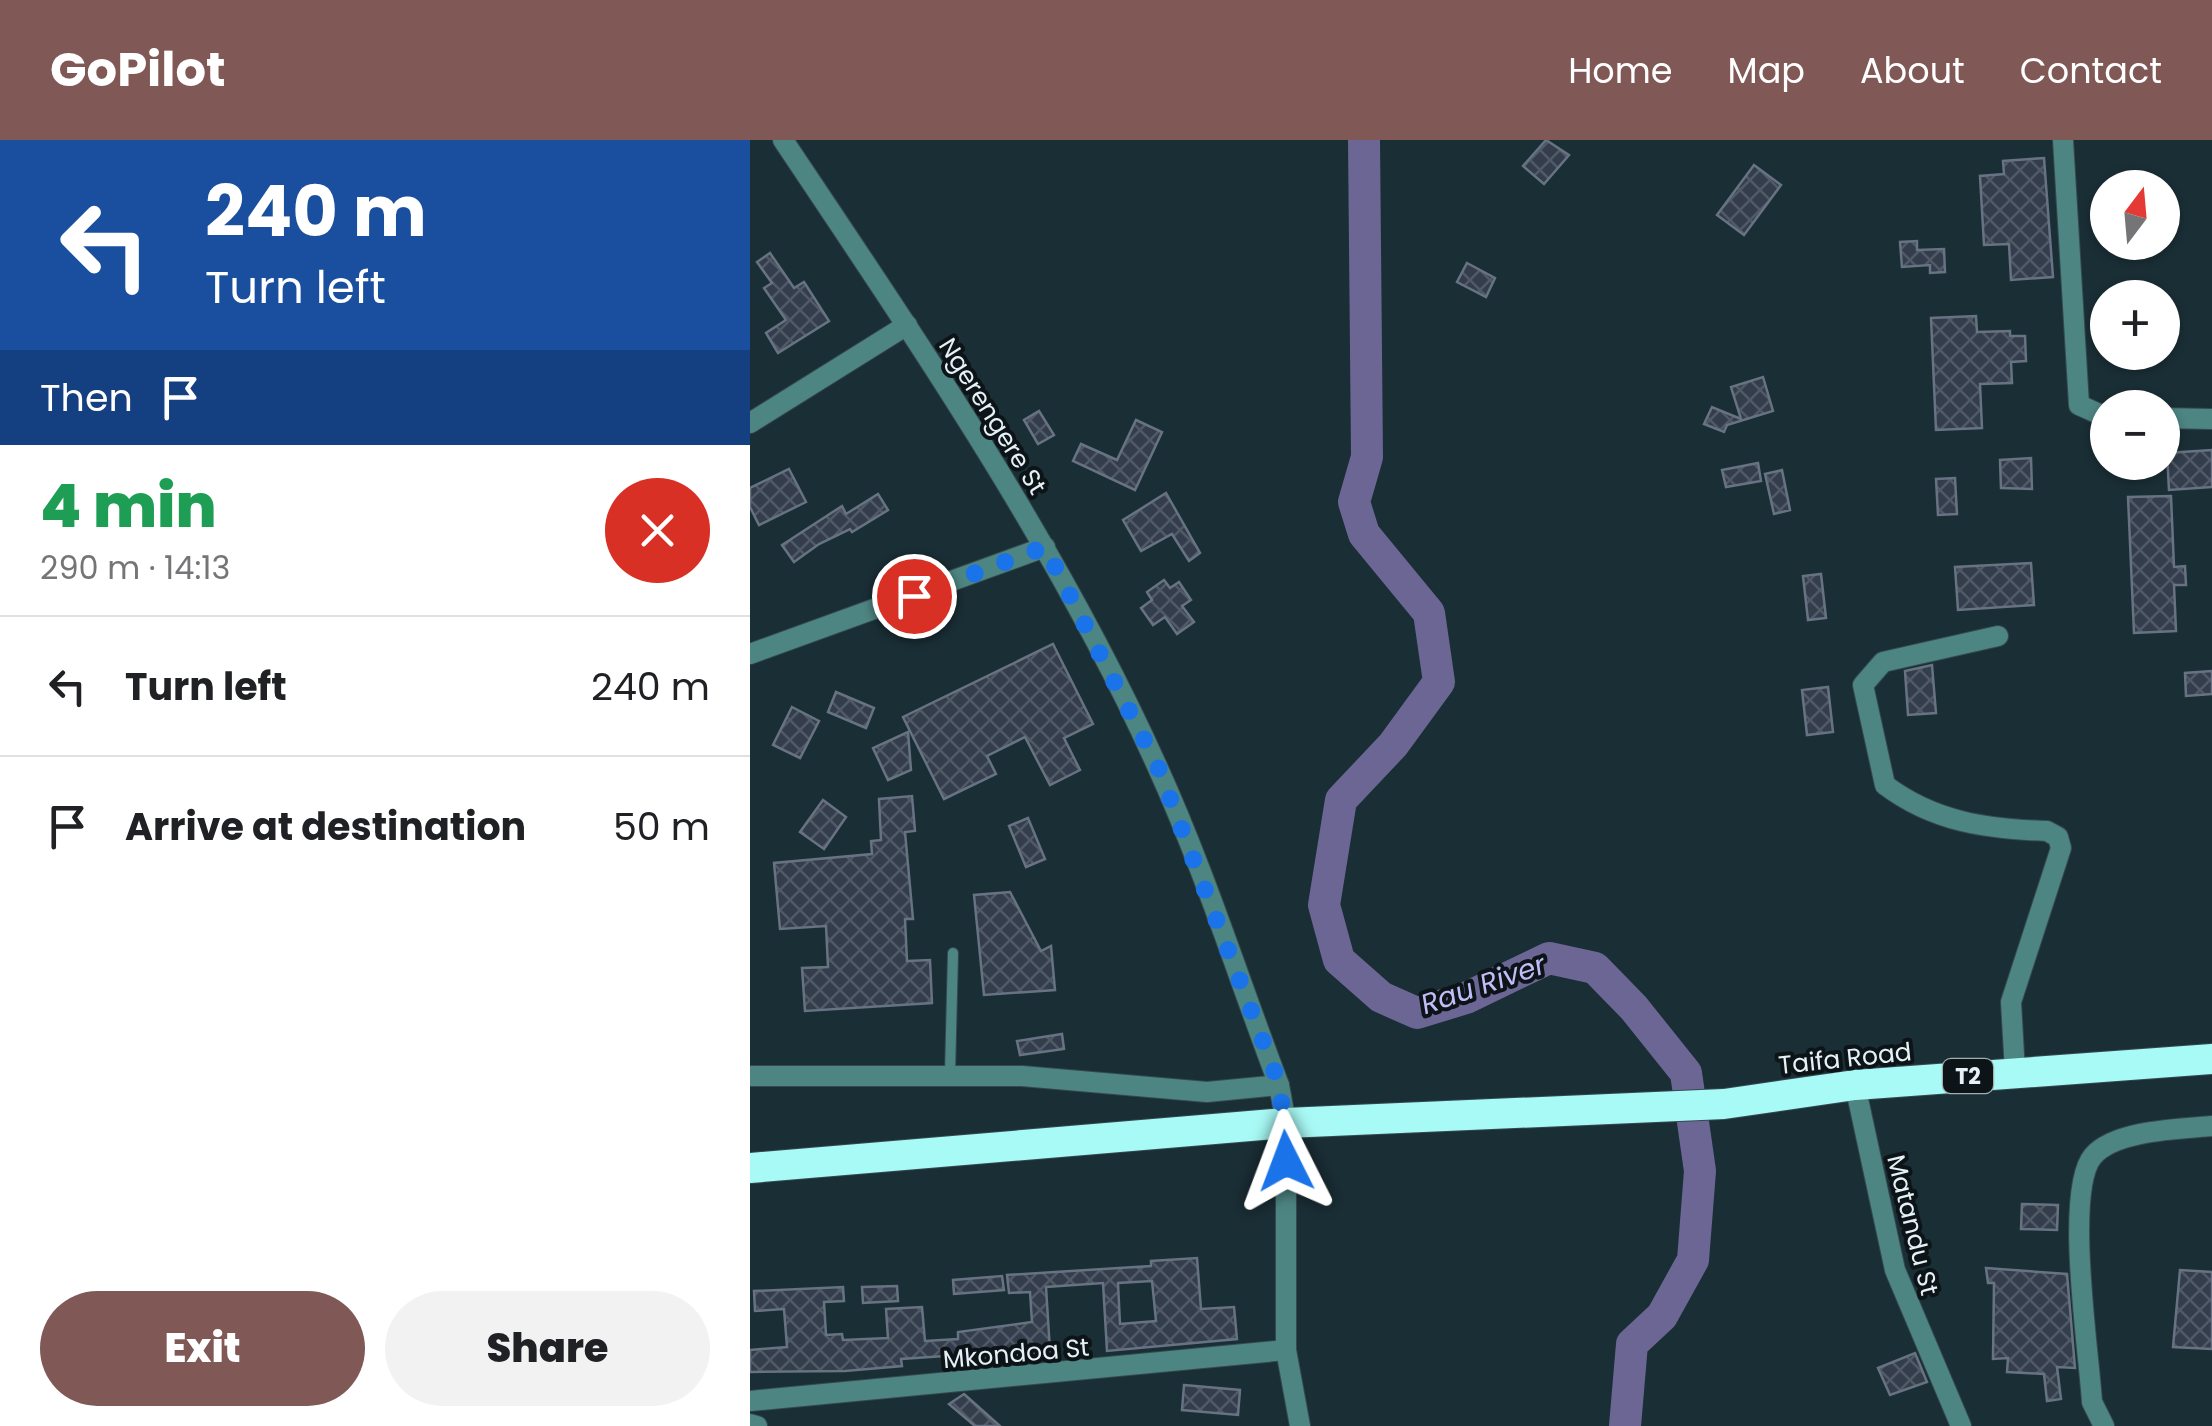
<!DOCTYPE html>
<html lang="en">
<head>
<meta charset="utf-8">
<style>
	:root { --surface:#fff; --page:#f2f2f2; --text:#202124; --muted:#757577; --line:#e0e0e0; --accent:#805856 }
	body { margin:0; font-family:Poppins,sans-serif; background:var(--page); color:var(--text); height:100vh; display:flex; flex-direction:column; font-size:38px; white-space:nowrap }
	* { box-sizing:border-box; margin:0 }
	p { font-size:32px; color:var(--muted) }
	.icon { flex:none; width:55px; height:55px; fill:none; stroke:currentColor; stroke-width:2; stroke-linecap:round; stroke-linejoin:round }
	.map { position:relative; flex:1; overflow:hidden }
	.panel { display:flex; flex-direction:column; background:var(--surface); width:750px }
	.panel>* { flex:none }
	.top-card { background:#1a4fa0; color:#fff; overflow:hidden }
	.needle { width:65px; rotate:16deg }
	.controls { position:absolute; left:1340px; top:30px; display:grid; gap:20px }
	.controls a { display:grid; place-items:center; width:90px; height:90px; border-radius:50%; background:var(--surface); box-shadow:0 2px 8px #0004; font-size:50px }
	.pin { position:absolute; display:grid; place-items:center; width:85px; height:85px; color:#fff; margin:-42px; border:5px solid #fff; border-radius:50%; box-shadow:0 2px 10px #0007 }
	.me { position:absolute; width:110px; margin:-55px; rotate:357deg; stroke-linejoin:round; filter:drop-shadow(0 0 8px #0008) }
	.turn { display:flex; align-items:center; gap:35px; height:210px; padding:0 40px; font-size:45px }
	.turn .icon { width:130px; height:130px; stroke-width:2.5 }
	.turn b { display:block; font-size:70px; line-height:85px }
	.then { display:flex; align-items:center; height:95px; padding:0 40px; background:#0003; gap:20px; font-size:38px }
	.round { display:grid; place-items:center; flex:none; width:105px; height:105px; border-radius:52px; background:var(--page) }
	.head { display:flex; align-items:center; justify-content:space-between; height:170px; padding:0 40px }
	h1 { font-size:60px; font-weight:800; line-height:75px; color:#1e9e55 }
	.primary-button { display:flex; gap:20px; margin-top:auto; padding:20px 40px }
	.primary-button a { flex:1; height:115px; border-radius:60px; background:var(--accent); color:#fff; font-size:40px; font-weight:800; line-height:115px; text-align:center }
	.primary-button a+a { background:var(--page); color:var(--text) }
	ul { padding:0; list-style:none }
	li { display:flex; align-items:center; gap:30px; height:140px; padding:0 40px; border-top:2px solid var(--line) }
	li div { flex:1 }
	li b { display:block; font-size:38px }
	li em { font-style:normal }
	header { display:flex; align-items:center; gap:60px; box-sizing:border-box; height:140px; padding:0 50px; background:var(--accent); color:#fff }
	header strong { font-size:48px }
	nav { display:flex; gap:55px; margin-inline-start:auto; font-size:35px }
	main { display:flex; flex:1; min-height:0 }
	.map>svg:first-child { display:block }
</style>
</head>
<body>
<header>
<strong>GoPilot</strong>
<nav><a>Home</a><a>Map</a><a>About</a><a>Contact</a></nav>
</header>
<main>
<section class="panel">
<div class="top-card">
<div class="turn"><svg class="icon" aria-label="left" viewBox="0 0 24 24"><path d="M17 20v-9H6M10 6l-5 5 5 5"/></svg><div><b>240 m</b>Turn left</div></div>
<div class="then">Then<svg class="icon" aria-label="arrive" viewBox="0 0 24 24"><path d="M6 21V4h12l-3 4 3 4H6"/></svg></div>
</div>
<div class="head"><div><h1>4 min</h1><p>290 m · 14:13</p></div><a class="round" style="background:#d93025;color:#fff"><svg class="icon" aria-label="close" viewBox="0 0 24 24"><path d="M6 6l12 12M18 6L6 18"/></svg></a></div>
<ul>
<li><svg class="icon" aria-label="left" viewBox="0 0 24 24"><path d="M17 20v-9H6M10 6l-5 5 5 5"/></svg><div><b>Turn left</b></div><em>240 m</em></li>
<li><svg class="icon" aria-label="arrive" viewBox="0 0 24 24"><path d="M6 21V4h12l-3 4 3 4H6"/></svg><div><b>Arrive at destination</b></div><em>50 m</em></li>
</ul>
<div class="primary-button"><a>Exit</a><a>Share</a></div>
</section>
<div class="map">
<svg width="1462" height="1286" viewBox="0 0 1462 1286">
	<defs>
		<pattern id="building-cross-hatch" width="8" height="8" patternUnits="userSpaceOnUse" patternTransform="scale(2.5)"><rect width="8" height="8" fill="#333d4b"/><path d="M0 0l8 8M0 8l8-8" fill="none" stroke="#505a66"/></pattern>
	</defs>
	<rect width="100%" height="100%" fill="#1a2e35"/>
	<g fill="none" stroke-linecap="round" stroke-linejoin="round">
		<path stroke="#6c6695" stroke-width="32" d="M 614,0 L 617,317 L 604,362 L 614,394 L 679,473 L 689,542 L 643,605 L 591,660 L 574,765 L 589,820 L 631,857 L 667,873 L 716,858 L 799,818 L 845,828 L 884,868 L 936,933 L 950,1031 L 943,1120 L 912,1176 L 882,1204 L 875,1286"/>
	</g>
	<g fill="url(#building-cross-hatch)" stroke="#677282" stroke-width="2.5" fill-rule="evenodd">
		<path d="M 796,0 L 819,15 L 794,44 L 773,26 Z"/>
		<path d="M 1294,18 L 1303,137 L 1261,140 L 1259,104 L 1234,105 L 1230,36 L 1254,34 L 1253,21 Z"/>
		<path d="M 1004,25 L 1031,45 L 994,95 L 967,75 Z"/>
		<path d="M 1167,101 L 1167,110 L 1194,109 L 1195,132 L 1180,133 L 1180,125 L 1152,127 L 1150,102 Z"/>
		<path d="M 20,113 L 44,148 L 54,142 L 79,181 L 28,213 L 16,193 L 36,180 L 14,148 L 22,143 L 7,122 Z"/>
		<path d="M 717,123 L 745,138 L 736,157 L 707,142 Z"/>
		<path d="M 1226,176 L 1227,192 L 1260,191 L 1260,196 L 1275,196 L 1276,221 L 1261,222 L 1262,243 L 1230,244 L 1232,288 L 1186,290 L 1181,178 Z"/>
		<path d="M 1013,237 L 1023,271 L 977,285 L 974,292 L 954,284 L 962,267 L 991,279 L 981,247 Z"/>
		<path d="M 289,271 L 304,295 L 288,304 L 274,280 Z"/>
		<path d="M 386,280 L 412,292 L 385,350 L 323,321 L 331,304 L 367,320 Z"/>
		<path d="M 1462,310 L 1462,347 L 1419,350 L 1417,313 Z"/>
		<path d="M 1281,318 L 1282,349 L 1251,348 L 1250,320 Z"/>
		<path d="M 1008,323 L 1011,341 L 976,347 L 972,330 Z"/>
		<path d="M 39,329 L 56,362 L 9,385 L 0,367 L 0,348 Z"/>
		<path d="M 1032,330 L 1040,370 L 1024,374 L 1015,334 Z"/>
		<path d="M 1205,338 L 1207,374 L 1188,375 L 1186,339 Z"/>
		<path d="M 416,353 L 450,413 L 439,421 L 422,394 L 391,411 L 373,380 Z"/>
		<path d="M 128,354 L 138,370 L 102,392 L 100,389 L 69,404 L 44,422 L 32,405 L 92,366 L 96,374 Z"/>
		<path d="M 1421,356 L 1424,427 L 1435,426 L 1436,445 L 1424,445 L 1426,491 L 1384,493 L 1378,357 Z"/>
		<path d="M 1281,423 L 1284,465 L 1208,470 L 1205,427 Z"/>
		<path d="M 1071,434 L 1076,478 L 1058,480 L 1053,436 Z"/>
		<path d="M 414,440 L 420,448 L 429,442 L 441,460 L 432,466 L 444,482 L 427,494 L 415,477 L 403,485 L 391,468 L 402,460 L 397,452 Z"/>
		<path d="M 303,504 L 343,584 L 314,598 L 330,630 L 300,645 L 275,597 L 237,616 L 246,634 L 194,659 L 153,577 Z"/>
		<path d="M 1182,525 L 1186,573 L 1158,575 L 1155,531 Z"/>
		<path d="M 1462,531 L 1462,554 L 1436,556 L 1435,533 Z"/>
		<path d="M 1078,547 L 1083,592 L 1057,595 L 1052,550 Z"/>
		<path d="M 86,552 L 124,568 L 116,588 L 78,572 Z"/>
		<path d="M 42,567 L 69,581 L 50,618 L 23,605 Z"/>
		<path d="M 158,592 L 161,630 L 138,640 L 123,608 Z"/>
		<path d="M 162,656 L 165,691 L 155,692 L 163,779 L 155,779 L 157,821 L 180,820 L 182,863 L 55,871 L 52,828 L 78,827 L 76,786 L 30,789 L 24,723 L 122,714 L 121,701 L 131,700 L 129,659 Z"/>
		<path d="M 73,660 L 96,677 L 74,709 L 50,692 Z"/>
		<path d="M 278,678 L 295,719 L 276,727 L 259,686 Z"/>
		<path d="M 260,752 L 291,811 L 301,806 L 305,850 L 234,855 L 224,755 Z"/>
		<path d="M 312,894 L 314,909 L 270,915 L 267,901 Z"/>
		<path d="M 1272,1064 L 1308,1065 L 1307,1090 L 1271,1089 Z"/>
		<path d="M 447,1118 L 451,1169 L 484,1167 L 487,1199 L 357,1211 L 353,1143 L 296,1147 L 300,1211 L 211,1222 L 210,1215 L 151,1219 L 152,1226 L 95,1231 L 0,1232 L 0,1210 L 37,1207 L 34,1169 L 5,1171 L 4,1151 L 93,1147 L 94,1161 L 74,1162 L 76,1195 L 92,1194 L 93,1200 L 138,1198 L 136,1169 L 172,1167 L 175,1201 L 208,1199 L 208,1192 L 282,1182 L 280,1152 L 259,1153 L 257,1135 L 401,1126 L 401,1121 ZM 402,1141 L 406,1181 L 370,1184 L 368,1143 Z"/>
		<path d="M 1236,1128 L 1317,1134 L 1325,1228 L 1307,1227 L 1311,1259 L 1297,1261 L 1294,1234 L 1257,1232 L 1258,1218 L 1243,1219 L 1244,1143 L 1238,1143 Z"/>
		<path d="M 1430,1130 L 1462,1132 L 1462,1209 L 1423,1207 Z"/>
		<path d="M 252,1136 L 254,1150 L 204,1154 L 203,1140 Z"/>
		<path d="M 147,1146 L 148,1161 L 113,1163 L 112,1147 Z"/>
		<path d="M 1165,1213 L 1177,1242 L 1140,1255 L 1128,1228 Z"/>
		<path d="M 434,1245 L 490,1250 L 488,1275 L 432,1270 Z"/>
		<path d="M 214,1254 L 250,1286 L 225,1286 L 199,1264 Z"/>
	</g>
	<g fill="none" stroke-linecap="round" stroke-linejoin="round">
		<defs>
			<path id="lane" d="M 200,934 L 203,813"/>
			<g id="street">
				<path d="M 33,0 C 168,202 307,404 407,626 C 454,729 489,840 529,945 L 536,983 L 536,1210 L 550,1286"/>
				<path d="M 1313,0 L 1329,265 L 1358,278"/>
				<path d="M 1412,278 L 1462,279"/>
				<path d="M 0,283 L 157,185"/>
				<path d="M 1248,496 L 1133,522 L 1113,545 L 1135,645 C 1184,682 1237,689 1297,691 L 1308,697 L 1311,708 L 1261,862 L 1265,932"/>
				<path d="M 0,514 L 295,407"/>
				<path d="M 0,936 L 272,936 L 457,952 L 529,945"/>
				<path d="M 1105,945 L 1145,1130 L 1211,1286"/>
				<path d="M 0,1261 L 536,1210"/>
				<path d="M 0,1284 L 7,1286"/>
				<path d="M 1354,1286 L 1342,1262 C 1339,1212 1314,1050 1343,1016 C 1365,990 1430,989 1462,986"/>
			</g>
			<path id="highway" d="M 0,1028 L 536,983 L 974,964 L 1105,945 L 1462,919"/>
		</defs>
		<use href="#lane" stroke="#364950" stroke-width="12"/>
		<use href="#street" stroke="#364950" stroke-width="22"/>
		<use href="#highway" stroke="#364950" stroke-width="32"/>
		<use href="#lane" stroke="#4d8582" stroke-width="10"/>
		<use href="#street" stroke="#4d8582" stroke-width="20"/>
		<use href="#highway" stroke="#a8faf6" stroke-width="30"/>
	</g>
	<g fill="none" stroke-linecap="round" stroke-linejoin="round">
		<path stroke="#1a73e8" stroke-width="18" stroke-dasharray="0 32.4" d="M 164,456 L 295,407 L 408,627 L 530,946 L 536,1021"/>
	</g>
	<g text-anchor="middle" stroke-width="8" stroke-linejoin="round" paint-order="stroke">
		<rect fill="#0c1418" stroke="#a4afb3" stroke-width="2.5" x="1193" y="919" width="50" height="34" rx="8"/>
		<g font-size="22" font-weight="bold" fill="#e5f1f6">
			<text x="1218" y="944">T2</text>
		</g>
		<g font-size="25" fill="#e5f1f6" stroke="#0c1418">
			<text transform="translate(243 276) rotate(58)" y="9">Ngerengere St</text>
			<text transform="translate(1095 918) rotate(-6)" y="9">Taifa Road</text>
			<text transform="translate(1163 1085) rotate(76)" y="9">Matandu St</text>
			<text transform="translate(266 1213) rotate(-5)" y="9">Mkondoa St</text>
		</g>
		<g font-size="28" font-style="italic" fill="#c2bcf7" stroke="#0c1418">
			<text transform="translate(733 844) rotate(-19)" y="10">Rau River</text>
		</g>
	</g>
</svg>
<div class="controls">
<a><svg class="needle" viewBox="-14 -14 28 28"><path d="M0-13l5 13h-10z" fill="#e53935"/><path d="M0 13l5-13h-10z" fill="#757577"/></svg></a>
<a>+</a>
<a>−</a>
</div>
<div class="pin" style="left:164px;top:456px;background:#d93025"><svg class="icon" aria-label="arrive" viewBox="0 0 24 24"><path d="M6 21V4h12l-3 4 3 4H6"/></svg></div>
<svg class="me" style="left:536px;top:1021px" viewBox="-20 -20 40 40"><path d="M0-17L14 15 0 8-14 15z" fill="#1a73e8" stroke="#fff" stroke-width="4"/></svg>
</div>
</main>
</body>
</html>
